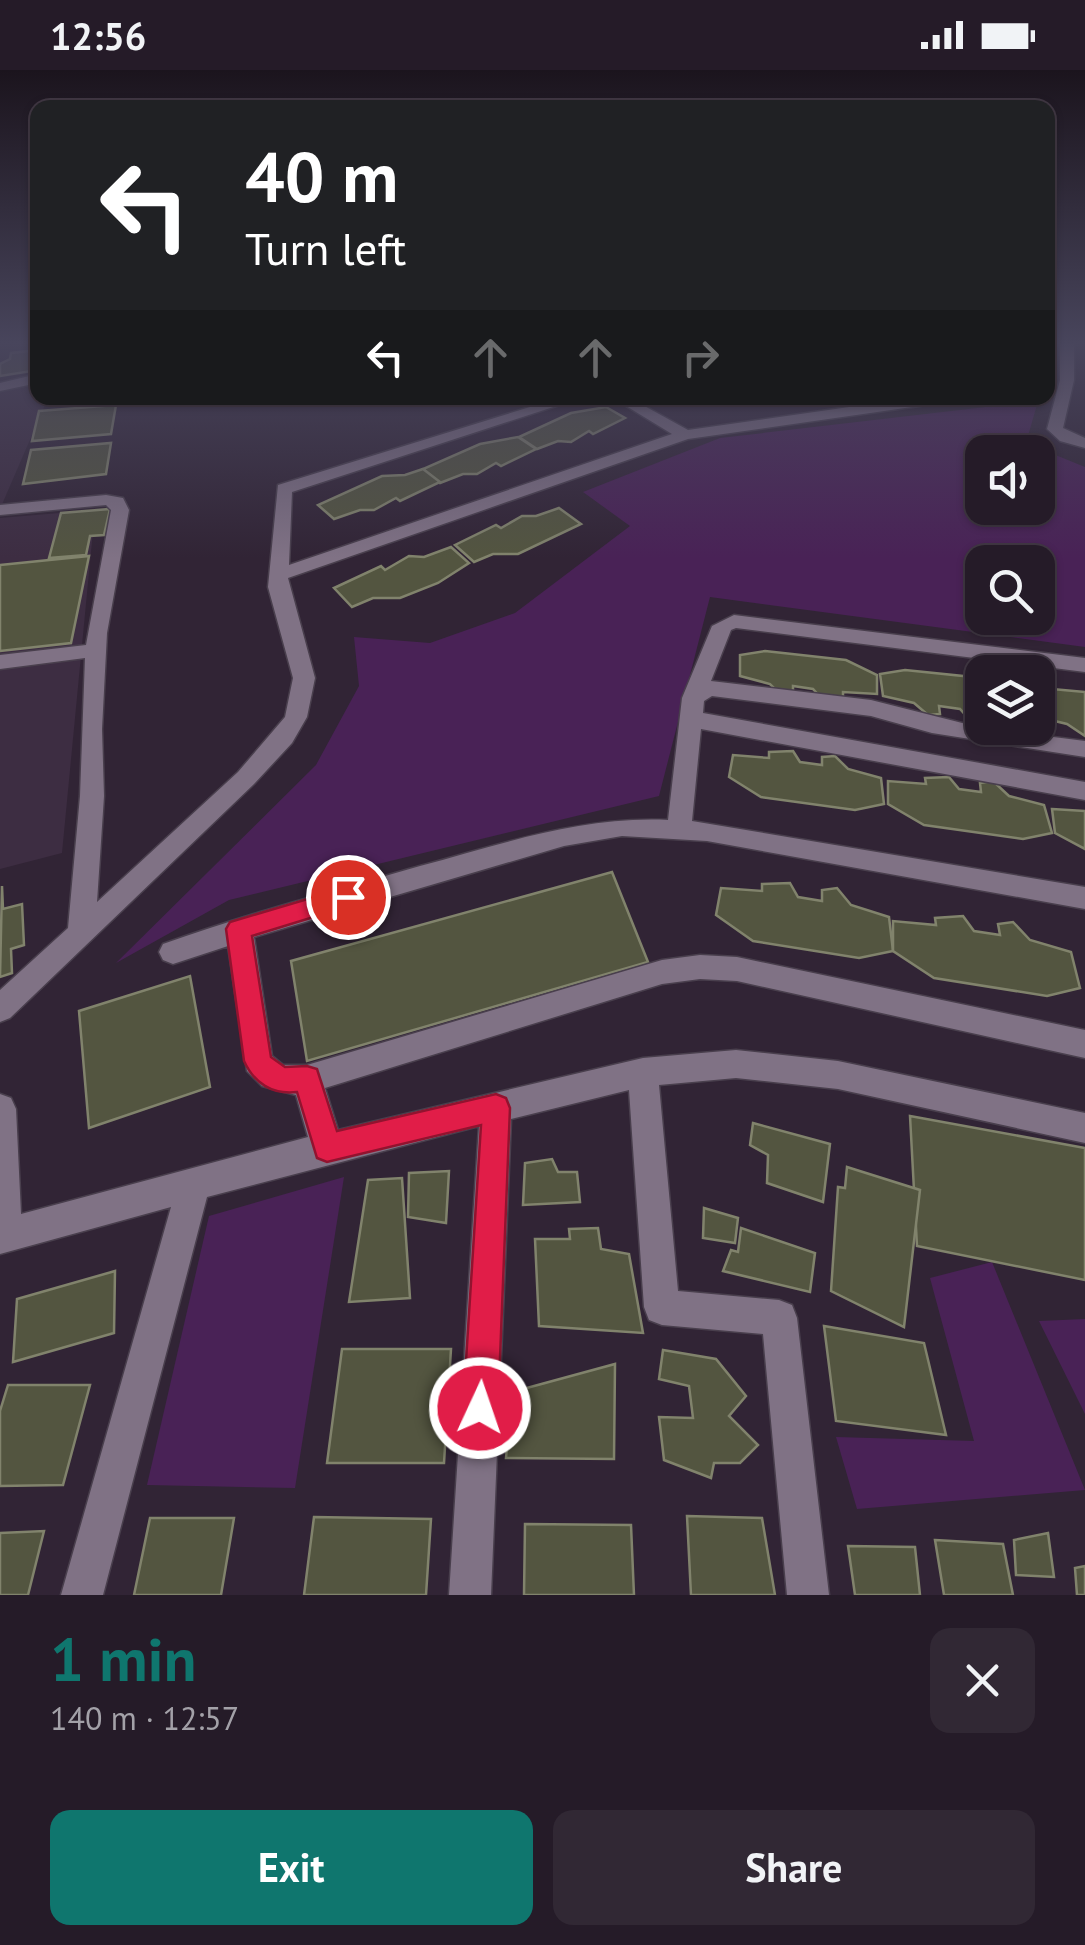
<!DOCTYPE html>
<html lang="en">
<head>
<meta charset="utf-8">
<style>
	:root { --surface:#251b28; --page:#312834; --text:#f1f3f6; --muted:#a3a1a8; --line:#423945; --accent:#0f766e }
	body { margin:0; font-family:"PT Sans",sans-serif; background:var(--page); color:var(--text); height:100vh; display:flex; flex-direction:column; font-size:38px; white-space:nowrap }
	* { box-sizing:border-box; margin:0 }
	p { font-size:32px; color:var(--muted) }
	.icon { flex:none; width:55px; height:55px; fill:none; stroke:currentColor; stroke-width:2; stroke-linecap:round; stroke-linejoin:round }
	.map { position:relative; height:1525px; overflow:hidden }
	.side { display:flex; flex-direction:column; background:var(--surface); flex:1 }
	.side>* { flex:none }
	.hud { position:absolute; left:30px; top:30px; width:1025px; height:305px; border-radius:20px; box-shadow:0 2px 8px #0004,0 0 0 2px var(--line); background:#202124; color:#fff; overflow:hidden }
	.controls { position:absolute; left:965px; top:365px; display:grid; gap:20px }
	.controls a { display:grid; place-items:center; width:90px; height:90px; border-radius:20px; background:var(--surface); box-shadow:0 2px 8px #0004,0 0 0 2px var(--line); font-size:50px }
	.pin { position:absolute; display:grid; place-items:center; width:85px; height:85px; color:#fff; margin:-42px; border:5px solid #fff; border-radius:50%; box-shadow:0 2px 10px #0007 }
	.me { position:absolute; width:110px; margin:-55px; rotate:3deg; stroke-linejoin:round; filter:drop-shadow(0 0 8px #0008) }
	.turn { display:flex; align-items:center; gap:35px; height:210px; padding:0 50px; font-size:45px }
	.turn .icon { width:130px; height:130px; stroke-width:2.5 }
	.turn b { display:block; font-size:70px; line-height:85px }
	.lanes { display:flex; align-items:center; height:95px; padding:0 50px; background:#0003; justify-content:center; gap:50px; direction:ltr }
	.lanes .off { opacity:.35 }
	.round { display:grid; place-items:center; flex:none; width:105px; height:105px; border-radius:20px; background:var(--page) }
	.head { display:flex; align-items:center; justify-content:space-between; height:170px; padding:0 50px }
	h1 { font-size:60px; font-weight:600; line-height:75px; color:var(--accent) }
	.primary-button { display:flex; gap:20px; margin-top:auto; padding:20px 50px }
	.primary-button a { flex:1; height:115px; border-radius:20px; background:var(--accent); color:#fff; font-size:40px; font-weight:600; line-height:115px; text-align:center }
	.primary-button a+a { background:var(--page); color:var(--text) }
	.status { display:flex; justify-content:space-between; align-items:center; height:70px; padding:0 50px; background:var(--surface); direction:ltr }
	.status svg { height:28px; fill:currentColor }
	.map>svg:first-child { display:block }
</style>
</head>
<body>
<div class="status"><b>12:56</b><svg viewBox="0 0 49 12"><path d="M0 12V9h3v3zM5 12V6h3v6zM10 12V3h3v9zM15 12V0h3v12zM26 1h20v11H26zM47 4h2v5h-2z"/></svg></div>
<div class="map">
<svg width="1085" height="1525" viewBox="0 0 1085 1525">
	<rect width="100%" height="100%" fill="#312435"/>
	<g fill="#3d2d42">
		<path d="M 37,314 L 38,328 L 48,328 L 0,439 L 0,318 Z"/>
		<path d="M 95,440 L 62,783 L 0,799 L 0,448 Z"/>
	</g>
	<g fill="#492256" fill-rule="evenodd">
		<path d="M 1038,331 L 1026,373 L 1085,397 L 1085,577 L 710,527 L 659,726 L 229,830 L 116,893 L 316,695 L 359,616 L 354,567 L 430,573 L 515,543 L 630,456 L 583,422 L 720,368 ZM 982,382 L 1038,382 L 1038,438 L 982,438 ZM 982,492 L 1038,492 L 1038,548 L 982,548 Z"/>
		<path d="M 344,1107 L 295,1418 L 147,1415 L 209,1146 Z"/>
		<path d="M 992,1192 L 1085,1420 L 857,1439 L 836,1367 L 974,1371 L 930,1208 Z"/>
		<path d="M 1085,1249 L 1085,1344 L 1039,1251 Z"/>
	</g>
	<g fill="#535540" stroke="#81836c" stroke-width="2.5">
		<path d="M 38,280 L 38,300 L 0,306 L 0,294 L 10,289 L 11,283 Z"/>
		<path d="M 674,328 L 745,328 L 747,330 L 732,332 L 729,329 L 709,335 L 699,330 L 678,333 Z"/>
		<path d="M 116,335 L 111,364 L 32,371 L 39,341 Z"/>
		<path d="M 606,337 L 625,348 L 593,364 L 589,361 L 571,372 L 558,371 L 537,379 L 519,367 L 571,343 Z"/>
		<path d="M 518,367 L 536,379 L 501,396 L 496,393 L 477,404 L 463,404 L 440,413 L 423,399 L 480,374 Z"/>
		<path d="M 111,373 L 106,404 L 23,414 L 31,380 Z"/>
		<path d="M 423,399 L 440,412 L 400,431 L 396,428 L 374,440 L 360,440 L 334,449 L 318,435 L 382,406 L 405,405 Z"/>
		<path d="M 559,438 L 581,454 L 518,484 L 493,484 L 474,492 L 455,475 L 496,455 L 501,458 L 522,446 L 536,446 Z"/>
		<path d="M 110,439 L 104,465 L 90,466 L 86,485 L 49,488 L 61,443 Z"/>
		<path d="M 451,477 L 469,493 L 438,513 L 400,528 L 373,528 L 352,537 L 334,518 L 381,496 L 385,500 L 409,486 L 424,487 Z"/>
		<path d="M 89,486 L 71,573 L 0,581 L 0,495 Z"/>
		<path d="M 765,581 L 846,590 L 877,605 L 877,624 L 843,622 L 843,627 L 821,628 L 813,619 L 793,616 L 793,624 L 781,625 L 770,614 L 740,606 L 740,585 Z"/>
		<path d="M 905,600 L 982,608 L 982,648 L 969,649 L 960,639 L 939,636 L 940,644 L 928,645 L 914,633 L 883,626 L 880,604 Z"/>
		<path d="M 1052,619 L 1085,622 L 1085,666 L 1067,654 L 1038,647 L 1038,621 Z"/>
		<path d="M 793,681 L 800,692 L 822,695 L 822,687 L 835,686 L 848,699 L 881,708 L 884,734 L 855,740 L 761,727 L 729,707 L 733,685 L 769,688 L 769,682 Z"/>
		<path d="M 949,707 L 959,719 L 981,722 L 980,713 L 993,711 L 1009,726 L 1044,735 L 1052,763 L 1023,769 L 924,755 L 888,734 L 888,711 L 926,714 L 925,708 Z"/>
		<path d="M 1052,739 L 1085,741 L 1085,779 L 1055,763 Z"/>
		<path d="M 612,802 L 648,892 L 307,991 L 291,891 Z"/>
		<path d="M 790,813 L 798,827 L 822,831 L 822,820 L 837,818 L 851,835 L 889,847 L 893,881 L 859,888 L 753,871 L 716,845 L 721,818 L 762,821 L 762,814 Z"/>
		<path d="M 2,816 L 3,839 L 22,834 L 24,875 L 11,879 L 12,903 L 0,907 Z"/>
		<path d="M 963,846 L 974,861 L 1000,865 L 998,854 L 1013,852 L 1030,870 L 1071,882 L 1080,918 L 1047,926 L 934,908 L 893,881 L 893,851 L 936,855 L 935,848 Z"/>
		<path d="M 190,906 L 210,1017 L 89,1058 L 79,941 Z"/>
		<path d="M 910,1046 L 1085,1078 L 1085,1210 L 917,1176 Z"/>
		<path d="M 753,1053 L 830,1074 L 823,1132 L 767,1113 L 768,1085 L 750,1075 Z"/>
		<path d="M 552,1089 L 558,1102 L 577,1102 L 580,1132 L 523,1135 L 525,1093 Z"/>
		<path d="M 847,1097 L 920,1120 L 904,1257 L 831,1221 L 838,1117 L 845,1118 Z"/>
		<path d="M 449,1101 L 446,1153 L 408,1147 L 409,1103 Z"/>
		<path d="M 402,1108 L 410,1228 L 349,1232 L 368,1110 Z"/>
		<path d="M 704,1138 L 738,1148 L 735,1173 L 703,1168 Z"/>
		<path d="M 598,1158 L 601,1179 L 629,1184 L 643,1263 L 539,1256 L 535,1169 L 570,1169 L 569,1159 Z"/>
		<path d="M 741,1158 L 815,1183 L 810,1222 L 723,1201 L 731,1180 L 738,1182 Z"/>
		<path d="M 115,1201 L 114,1263 L 13,1292 L 17,1229 Z"/>
		<path d="M 824,1256 L 924,1273 L 946,1365 L 836,1351 Z"/>
		<path d="M 342,1279 L 451,1279 L 444,1393 L 327,1393 Z"/>
		<path d="M 663,1280 L 716,1289 L 746,1326 L 729,1346 L 758,1375 L 740,1393 L 714,1393 L 711,1408 L 664,1390 L 659,1347 L 693,1348 L 689,1316 L 659,1309 Z"/>
		<path d="M 615,1294 L 614,1389 L 506,1388 L 512,1322 Z"/>
		<path d="M 8,1315 L 90,1315 L 63,1415 L 0,1416 L 0,1341 Z"/>
		<path d="M 687,1446 L 762,1448 L 775,1525 L 691,1525 Z"/>
		<path d="M 314,1447 L 431,1449 L 426,1525 L 304,1525 Z"/>
		<path d="M 150,1448 L 234,1448 L 221,1525 L 134,1525 Z"/>
		<path d="M 525,1454 L 631,1455 L 634,1525 L 524,1525 Z"/>
		<path d="M 44,1461 L 28,1525 L 0,1525 L 0,1463 Z"/>
		<path d="M 1048,1463 L 1054,1507 L 1016,1505 L 1014,1470 Z"/>
		<path d="M 935,1470 L 1003,1474 L 1013,1525 L 944,1525 Z"/>
		<path d="M 848,1476 L 915,1477 L 920,1525 L 855,1525 Z"/>
		<path d="M 1085,1496 L 1085,1525 L 1077,1525 L 1075,1498 Z"/>
	</g>
	<g fill="none" stroke-linecap="round" stroke-linejoin="round">
		<defs>
			<g id="minor">
				<path d="M 1060,274 L 1074,274 L 1074,310 L 1063,358 L 1085,368 L 1085,378 L 1060,371 L 1047,359 L 1060,310 Z"/>
				<path d="M 38,304 L 38,313 L 0,321 L 0,313 Z"/>
				<path d="M 559,328 L 581,328 L 292,422 L 289,495 L 672,364 L 613,328 L 630,328 L 688,360 L 912,328 L 948,328 L 940,333 L 688,369 L 288,508 L 315,608 L 307,647 L 292,673 L 254,714 L 10,948 L 0,952 L 0,920 L 68,858 L 80,726 L 85,588 L 0,599 L 0,585 L 86,575 L 111,440 L 106,435 L 0,445 L 0,435 L 106,425 L 123,428 L 129,440 L 107,563 L 102,659 L 104,726 L 97,832 L 238,702 L 285,647 L 293,608 L 268,517 L 278,415 Z"/>
				<path d="M 734,545 L 1085,588 L 1085,602 L 736,558 L 731,560 L 711,611 L 871,630 L 982,658 L 1085,671 L 1085,687 L 932,663 L 871,646 L 712,626 L 704,631 L 703,643 L 1085,712 L 1085,730 L 701,659 L 692,751 L 1085,817 L 1085,839 L 707,771 L 622,766 L 564,776 L 254,867 L 272,986 L 283,995 L 307,995 L 662,890 L 700,885 L 737,887 L 1085,960 L 1085,988 L 737,911 L 700,909 L 662,914 L 325,1018 L 338,1060 L 643,988 L 736,980 L 838,991 L 1085,1043 L 1085,1073 L 838,1019 L 736,1008 L 659,1015 L 678,1221 L 779,1230 L 792,1235 L 797,1248 L 829,1525 L 787,1525 L 763,1264 L 662,1255 L 649,1250 L 644,1237 L 629,1020 L 511,1049 L 491,1525 L 449,1525 L 479,1056 L 207,1127 L 103,1525 L 61,1525 L 171,1137 L 0,1184 L 0,1024 L 11,1028 L 16,1039 L 21,1144 L 308,1067 L 296,1025 L 262,1016 L 247,1001 L 228,876 L 173,894 L 163,890 L 159,882 L 163,874 C 247,844 333,821 420,796 C 502,774 581,746 668,750 L 682,628 L 712,556 Z"/>
			</g>
		</defs>
		<use href="#minor" stroke="#493f4d" stroke-width="3"/>
		<use href="#minor" fill="#807285" fill-rule="evenodd"/>
	</g>
	<linearGradient id="sky" x2="0" y2="1"><stop stop-color="#1b141d"/><stop offset="0.56" stop-color="#48455c"/><stop offset="1" stop-color="#48455c" stop-opacity="0"/></linearGradient>
	<rect width="1085" height="488" fill="url(#sky)"/>
	<path fill="#e11d48" stroke="#92132f" stroke-width="2.5" d="M 348,817 L 356,820 L 360,827 L 356,834 L 252,866 L 271,987 L 285,997 L 307,996 L 317,999 L 337,1061 L 496,1024 L 506,1028 L 510,1038 L 498,1338 L 493,1350 L 480,1355 L 468,1350 L 463,1338 L 481,1055 L 327,1092 L 317,1088 L 297,1022 C 272,1025 254,1013 244,991 L 226,859 L 230,852 Z"/>
</svg>
<div class="controls">
<a><svg class="icon" aria-label="sound" viewBox="0 0 24 24"><path d="M4 9h4l5-4v14l-5-4H4zM17 9q2 3 0 6"/></svg></a>
<a><svg class="icon" aria-label="search" viewBox="0 0 24 24"><circle cx="10" cy="10" r="6"/><path d="M15 15l6 6"/></svg></a>
<a><svg class="icon" aria-label="layers" viewBox="0 0 24 24"><path d="M12 4l9 5-9 5-9-5zM3 14l9 5 9-5"/></svg></a>
</div>
<div class="pin" style="left:348px;top:827px;background:#d93025"><svg class="icon" aria-label="arrive" viewBox="0 0 24 24"><path d="M6 21V4h12l-3 4 3 4H6"/></svg></div>
<svg class="me" style="left:480px;top:1338px" viewBox="-20 -20 40 40"><circle r="17" fill="#e11d48" stroke="#fff" stroke-width="3"/><path d="M0-11L8 9 0 5-8 9z" fill="#fff"/></svg>
<div class="hud">
<div class="turn"><svg class="icon" aria-label="left" viewBox="0 0 24 24"><path d="M17 20v-9H6M10 6l-5 5 5 5"/></svg><div><b>40 m</b>Turn left</div></div>
<div class="lanes"><svg class="icon" aria-label="left" viewBox="0 0 24 24"><path d="M17 20v-9H6M10 6l-5 5 5 5"/></svg><svg class="icon off" aria-label="ahead" viewBox="0 0 24 24"><path d="M12 20V5M6 11l6-6 6 6"/></svg><svg class="icon off" aria-label="ahead" viewBox="0 0 24 24"><path d="M12 20V5M6 11l6-6 6 6"/></svg><svg class="icon off" aria-label="right" viewBox="0 0 24 24"><path d="M7 20v-9h11M14 6l5 5-5 5"/></svg></div>
</div>
</div>
<section class="side">
<div class="head"><div><h1>1 min</h1><p>140 m · 12:57</p></div><a class="round"><svg class="icon" aria-label="close" viewBox="0 0 24 24"><path d="M6 6l12 12M18 6L6 18"/></svg></a></div>
<div class="primary-button"><a>Exit</a><a>Share</a></div>
</section>
</body>
</html>
